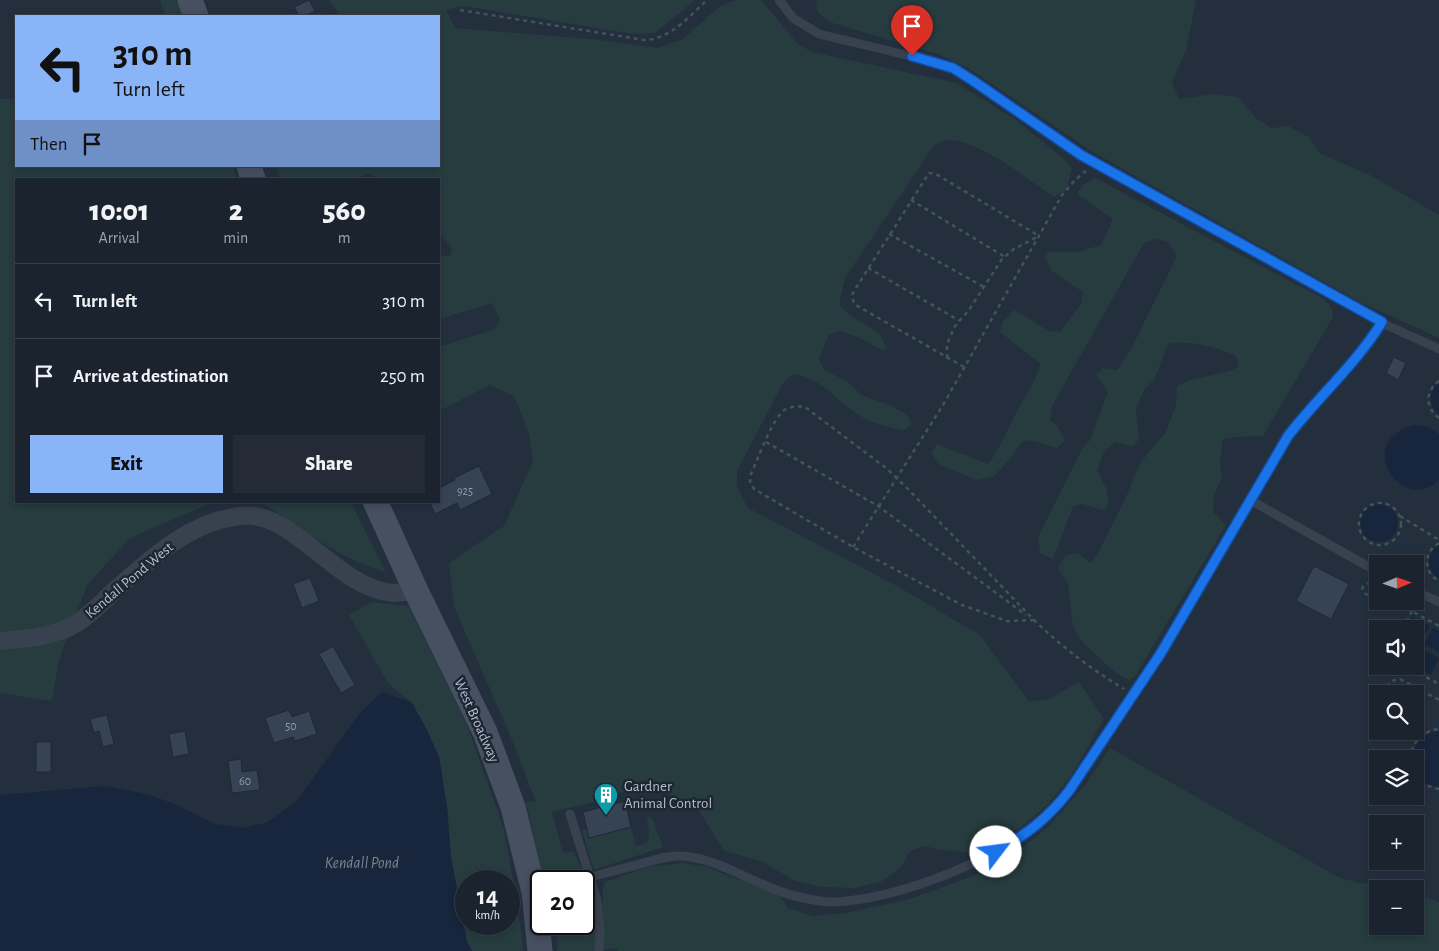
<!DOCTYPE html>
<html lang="en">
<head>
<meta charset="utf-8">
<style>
	:root { --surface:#1b232e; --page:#242b36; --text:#f1f3f6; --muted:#a0a4aa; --line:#39404a; --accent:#8ab4f8 }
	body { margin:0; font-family:"Alegreya Sans",sans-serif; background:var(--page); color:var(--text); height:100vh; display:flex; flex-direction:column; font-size:19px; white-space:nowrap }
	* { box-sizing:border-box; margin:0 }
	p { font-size:16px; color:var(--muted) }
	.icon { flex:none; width:28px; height:28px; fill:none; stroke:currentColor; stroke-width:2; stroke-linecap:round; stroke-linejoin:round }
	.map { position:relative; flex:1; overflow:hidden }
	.panel { position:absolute; left:15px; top:178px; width:425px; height:325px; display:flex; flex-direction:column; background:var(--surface); border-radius:0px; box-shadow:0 2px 8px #0003,0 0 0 1px var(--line) }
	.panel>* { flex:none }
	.hud { position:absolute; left:15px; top:15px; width:425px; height:152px; border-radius:0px; box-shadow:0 2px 8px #0003,0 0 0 1px var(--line); background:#8ab4f8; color:#111; overflow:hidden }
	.needle { width:32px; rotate:88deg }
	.buttons { position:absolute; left:1369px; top:555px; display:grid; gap:10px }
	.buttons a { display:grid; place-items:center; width:55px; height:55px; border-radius:0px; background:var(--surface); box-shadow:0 2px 8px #0003,0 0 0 1px var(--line); font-size:25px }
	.speed { position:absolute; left:455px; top:870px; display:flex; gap:10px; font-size:25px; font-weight:700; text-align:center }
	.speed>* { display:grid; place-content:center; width:65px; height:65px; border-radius:50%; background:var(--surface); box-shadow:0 2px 8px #0003,0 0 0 1px var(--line); line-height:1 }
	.speed small { font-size:12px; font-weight:400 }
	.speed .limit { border:2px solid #111; border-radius:8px; background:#fff; color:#111 }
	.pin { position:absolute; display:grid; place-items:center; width:42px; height:42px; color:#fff; margin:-51px -21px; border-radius:50% 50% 50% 0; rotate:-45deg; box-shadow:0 0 5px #0007 }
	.pin .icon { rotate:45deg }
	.me { position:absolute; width:55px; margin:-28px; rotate:60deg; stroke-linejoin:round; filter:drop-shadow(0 0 4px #0008) }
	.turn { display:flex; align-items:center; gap:18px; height:105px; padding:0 15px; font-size:22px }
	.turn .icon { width:65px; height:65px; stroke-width:2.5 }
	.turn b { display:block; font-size:35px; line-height:42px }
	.then { display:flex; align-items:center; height:48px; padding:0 15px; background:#0003; gap:10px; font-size:19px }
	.eta { display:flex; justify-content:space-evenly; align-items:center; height:85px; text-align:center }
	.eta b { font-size:30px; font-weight:800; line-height:35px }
	.primary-button { display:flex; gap:10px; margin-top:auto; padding:10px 15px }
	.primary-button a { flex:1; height:58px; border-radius:0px; background:var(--accent); color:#111; font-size:20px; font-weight:800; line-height:58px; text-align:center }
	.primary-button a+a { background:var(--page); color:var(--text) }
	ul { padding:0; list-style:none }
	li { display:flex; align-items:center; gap:15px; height:75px; padding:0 15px; border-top:1px solid var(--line) }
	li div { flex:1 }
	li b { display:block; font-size:19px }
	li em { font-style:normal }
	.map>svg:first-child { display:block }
</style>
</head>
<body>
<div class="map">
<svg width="1439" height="951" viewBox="0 0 1439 951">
	<rect width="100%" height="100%" fill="#242f3e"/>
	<g fill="#263c3f" fill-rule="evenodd">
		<path d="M 160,0 L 178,0 L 183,16 L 165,16 Z"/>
		<path d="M 329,0 L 695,0 L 655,33 L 633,34 L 476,8 L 461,6 L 446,10 L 455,28 L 590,39 L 658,48 L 683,39 L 720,6 L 736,0 L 761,0 L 798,44 L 812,52 L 957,83 L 1016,120 L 1065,160 L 1072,169 L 1066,190 L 1054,197 C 1030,181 978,139 949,140 C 944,140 939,144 934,145 L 845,278 L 839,305 L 850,315 L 879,333 L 887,348 L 882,350 L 860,338 L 840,331 L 829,334 L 819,359 L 824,370 L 846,381 L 863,396 L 887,404 L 906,414 L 912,424 L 904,430 C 886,427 872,423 857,414 C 834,399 821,377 792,374 L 782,385 L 737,471 L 737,487 L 748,508 L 897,586 L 980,635 L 1029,701 L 1047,700 L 1079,682 L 1104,719 L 1071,776 L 1048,804 L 1020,828 L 972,853 L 937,849 L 925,846 L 910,851 L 901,867 L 882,881 L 856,888 L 822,887 L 795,881 L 761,861 L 724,851 L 696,806 L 655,788 L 592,796 L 594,802 L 552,812 L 563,853 L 574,852 L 581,868 L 580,873 C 570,881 561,881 549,881 L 542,872 L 526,802 L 536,802 L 510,735 L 454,607 L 449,563 L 504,526 L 533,461 L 529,434 L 514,396 L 490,385 L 439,411 L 439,347 L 495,329 L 500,319 L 492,303 L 439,319 L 439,255 L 450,256 L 452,248 L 439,233 L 439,179 L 380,179 L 369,174 L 351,179 L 280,179 L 276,166 L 439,166 L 439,16 L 340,16 Z"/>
		<path d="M 816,0 L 1196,0 L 1186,50 L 1172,82 L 1179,99 L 1213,94 L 1238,97 L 1257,119 L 1272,128 L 1288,126 L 1309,137 L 1319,153 L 1372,176 L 1439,215 L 1439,338 L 1360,302 L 1096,154 L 968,68 L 938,54 L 829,22 L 817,11 Z"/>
		<path d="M 16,98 L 16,166 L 233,166 L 237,179 L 16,179 L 16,501 L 216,501 L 130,538 L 87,585 L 59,660 L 52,701 L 0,693 L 0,99 Z"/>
		<path d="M 1095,178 L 1324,299 L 1332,308 L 1333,317 L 1263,436 L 1235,437 L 1223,439 L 1220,462 L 1222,477 L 1214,495 L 1213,512 L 1226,525 L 1135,676 L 1129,680 L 1116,673 L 1084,644 L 1073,627 L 1068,584 L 1058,568 L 1066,555 L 1077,553 L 1091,563 L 1098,553 L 1126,497 L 1139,465 L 1153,447 L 1166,432 L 1176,405 L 1177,386 L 1190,380 L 1230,371 L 1239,366 L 1236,356 C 1215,347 1191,340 1168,344 L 1155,378 L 1143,392 L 1136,409 L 1139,439 L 1133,447 L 1115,442 L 1104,452 L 1097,470 L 1106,488 L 1109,503 L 1103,510 L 1082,504 L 1073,506 L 1053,559 L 1040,553 L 1038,537 L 1082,449 L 1090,440 L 1108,392 L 1096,374 L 1103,368 L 1117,370 L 1131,349 L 1177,256 L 1168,242 L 1155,239 L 1144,243 L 1052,406 L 1050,420 L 1058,427 L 1065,440 L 1057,448 L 1037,442 L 1024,440 L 1008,461 L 993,477 L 977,480 L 938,464 L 931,453 L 937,444 L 988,464 C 1000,449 1007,430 1016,413 C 1025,396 1035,382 1041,364 L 1000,332 L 1003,321 L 1015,310 L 1049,331 L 1060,332 L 1081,304 L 1083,292 L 1052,271 L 1045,258 L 1048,252 L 1078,252 L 1101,245 L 1113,219 L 1077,194 L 1082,186 Z"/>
		<path d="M 253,501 L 350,501 L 386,572 C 341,560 301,528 262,503 Z"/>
		<path d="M 372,602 L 409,606 L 467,725 L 504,829 L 519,914 L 523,951 L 472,951 L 467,942 L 451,857 L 447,807 L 439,757 L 427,730 L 412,703 L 388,683 L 349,615 ZM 466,881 L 509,881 L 509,924 L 466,924 Z"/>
		<path d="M 1110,748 L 1338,877 L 1359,883 L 1396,886 L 1402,889 L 1378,889 L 1378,926 L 1415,926 L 1415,894 L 1439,902 L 1439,951 L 618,951 L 617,948 L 601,950 L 603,888 L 605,882 L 648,867 L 683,863 L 708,867 L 723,874 L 779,893 L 788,908 L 813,916 L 846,913 L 910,899 L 973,876 L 1011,857 L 1049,826 L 1085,785 Z"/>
		<path d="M 647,816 L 652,818 L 663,847 L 594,870 L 582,831 L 587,829 L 590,837 L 631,827 L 636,846 L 646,843 L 649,838 L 649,831 Z"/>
		<path d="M 584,886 L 588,886 L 591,890 L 596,934 L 595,951 L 557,951 L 558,924 L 584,924 Z"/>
	</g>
	<g fill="#17263c">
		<path d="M 1439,383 L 1439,415 C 1428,405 1428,392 1439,383 Z"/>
		<path d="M 1413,425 C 1423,425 1431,427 1439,434 L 1439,480 C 1403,516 1352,443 1413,425 Z"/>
		<circle cx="1379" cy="523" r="19"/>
		<path d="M 1439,545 L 1439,579 C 1425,570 1426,554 1439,545 Z"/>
		<path d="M 1412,617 L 1430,626 L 1421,642 L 1415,639 L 1415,629 L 1406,629 Z"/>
		<path d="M 1433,628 L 1439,631 L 1439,652 L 1424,644 Z"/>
		<path d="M 1422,649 L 1439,658 L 1431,675 L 1414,666 Z"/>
		<path d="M 382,692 L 412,703 L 427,730 L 439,757 L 447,807 L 451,857 L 467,942 L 472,951 L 0,951 L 0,795 L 105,786 L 150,795 L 177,805 L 215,824 L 243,828 L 266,823 L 296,802 L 359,714 Z"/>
		<path d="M 1439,731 L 1439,787 C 1419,784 1415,777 1415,759 L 1412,759 C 1414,742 1423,734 1439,731 Z"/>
	</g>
	<g fill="#364354" stroke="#1f2835">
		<path d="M 309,0 L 315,11 L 304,16 L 299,16 L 294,7 Z"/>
		<path d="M 1394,357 L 1406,363 L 1398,380 L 1386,373 Z"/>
		<path d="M 479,466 L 492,494 L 460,510 L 457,503 L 435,514 L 429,501 L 439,501 L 439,488 L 455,480 L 454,478 Z"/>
		<path d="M 1314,566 L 1349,584 L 1331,619 L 1296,601 Z"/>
		<path d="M 310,578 L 319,601 L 302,608 L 293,584 Z"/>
		<path d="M 333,646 L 355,685 L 341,693 L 319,654 Z"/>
		<path d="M 289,710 L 292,717 L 309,711 L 317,734 L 295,741 L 293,737 L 274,743 L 265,718 Z"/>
		<path d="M 107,715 L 114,744 L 103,747 L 99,731 L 94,733 L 90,719 Z"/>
		<path d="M 185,731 L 189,754 L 173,757 L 169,734 Z"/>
		<rect x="36" y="742" width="15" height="30"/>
		<path d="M 241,759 L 242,772 L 257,770 L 260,790 L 232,793 L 228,761 Z"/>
		<path d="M 625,801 L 631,827 L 589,838 L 583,812 Z"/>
	</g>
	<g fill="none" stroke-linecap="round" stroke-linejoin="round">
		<g stroke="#3f5557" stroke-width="2.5" stroke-dasharray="4 4" stroke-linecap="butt">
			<path d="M 460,10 L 644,40 C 669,40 690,16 707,0"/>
			<path d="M 911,200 L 1005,257"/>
			<path d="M 889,234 L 984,287"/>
			<path d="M 868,268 L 960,321"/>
			<path d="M 947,358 L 947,344 L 955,326 L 969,310 L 1002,259 L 1014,249 L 1037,237"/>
			<path d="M 964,367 L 854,304 L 852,295 L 854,291 L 929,173 L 936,174 L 1039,236"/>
			<path d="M 1439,381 C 1425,391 1425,408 1439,418"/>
			<path d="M 766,442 L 878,506 L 1026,615"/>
			<circle cx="1380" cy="524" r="21"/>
			<path d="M 1400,516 L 1439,540"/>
			<path d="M 1439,543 C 1423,552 1423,572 1439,581"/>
			<path d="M 853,547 L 943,405 L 1062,195 L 1076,179 L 1086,171"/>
			<circle cx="1368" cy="589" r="5.5"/>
			<path d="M 1373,591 L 1378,593"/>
			<path d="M 1393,601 L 1439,626"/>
			<path d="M 1034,620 L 1007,621 L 962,605 L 853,547 L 754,489 L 750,482 L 751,474 C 758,459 773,416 786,409 C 792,406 799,406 805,407 L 886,468 L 906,487 L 1034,620 C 1062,647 1091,669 1124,689"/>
			<path d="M 1403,629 L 1412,611"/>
			<path d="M 1405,666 L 1439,684"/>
			<path d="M 1384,694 L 1391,681 L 1400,679 L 1439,700"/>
			<path d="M 1378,706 L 1374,713 L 1378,715"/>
			<path d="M 1415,712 L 1425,693"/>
			<path d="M 1410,759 C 1412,742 1422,731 1439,729"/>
			<path d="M 1415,776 C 1422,784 1429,787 1439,789"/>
		</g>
		<g stroke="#38414e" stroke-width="9">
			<path d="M 779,0 L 793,18 L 819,34 L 931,61 L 953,68 L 972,80 L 1081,155 L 1382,323 L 1439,349"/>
			<path d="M 1250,500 L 1378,572"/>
			<path d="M 1415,591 L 1439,602"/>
			<path d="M 570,814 L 597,900 L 600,932 L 599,950"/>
			<path d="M 575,881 C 596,876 616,870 637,865 C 651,861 667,855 681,856 C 721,858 757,887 795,896 C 807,899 820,902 832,902 C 896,901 1011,856 1055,809 C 1060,804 1065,797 1069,791 L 1161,653 L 1288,436 C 1318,397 1355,364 1382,323"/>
		</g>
		<path stroke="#38414e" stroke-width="18" d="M 0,641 C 26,639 54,637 77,623 C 90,615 101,603 112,593 C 149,560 188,522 240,516 C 294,509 335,588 393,593 C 400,593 408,591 416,591"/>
		<g stroke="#465061" stroke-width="25">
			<path d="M 190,0 L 196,16"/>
			<path d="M 249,166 L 253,179"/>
			<path d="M 375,501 L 416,591 L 485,732 L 513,807 L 534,892 L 540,951"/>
		</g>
	</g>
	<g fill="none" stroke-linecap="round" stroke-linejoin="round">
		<defs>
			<path id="route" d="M 912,56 L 953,68 L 972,80 L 1081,155 L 1382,322 C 1356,364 1318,397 1288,436 L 1161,653 L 1069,791 C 1047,819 1027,834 996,852"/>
		</defs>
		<use href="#route" stroke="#114b97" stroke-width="12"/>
		<use href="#route" stroke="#1a73e8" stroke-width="9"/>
	</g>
	<defs>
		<symbol id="building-pin" viewBox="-11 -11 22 30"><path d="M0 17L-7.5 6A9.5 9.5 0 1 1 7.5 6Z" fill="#0f9aa8" stroke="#1d2633"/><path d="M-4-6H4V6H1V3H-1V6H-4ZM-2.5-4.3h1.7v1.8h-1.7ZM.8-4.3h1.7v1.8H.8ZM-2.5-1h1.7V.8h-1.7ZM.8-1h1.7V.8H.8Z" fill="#fff"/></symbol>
	</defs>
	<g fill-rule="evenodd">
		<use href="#building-pin" x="592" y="781" width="28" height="38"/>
	</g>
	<g text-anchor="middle" stroke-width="5" stroke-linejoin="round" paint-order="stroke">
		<g font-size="12" fill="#929caa">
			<text x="465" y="495">925</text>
			<text x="291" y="730">50</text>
			<text x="245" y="785">60</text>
		</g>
		<g font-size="15" fill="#b4bcc9" stroke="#1d2633">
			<text transform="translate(129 580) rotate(-40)" y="5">Kendall Pond West</text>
			<text transform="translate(477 720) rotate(66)" y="5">West Broadway</text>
		</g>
		<g font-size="15" fill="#b4bcc9" stroke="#1d2633" text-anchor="start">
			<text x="624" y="791">Gardner<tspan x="624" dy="17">Animal Control</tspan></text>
		</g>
		<g font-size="16" font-style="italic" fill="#6d86a8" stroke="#1d2633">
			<text x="362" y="868">Kendall Pond</text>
		</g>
	</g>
</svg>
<div class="buttons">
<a><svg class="needle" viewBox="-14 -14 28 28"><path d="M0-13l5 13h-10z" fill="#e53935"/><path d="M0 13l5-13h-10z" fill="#a0a4aa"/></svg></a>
<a><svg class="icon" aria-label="sound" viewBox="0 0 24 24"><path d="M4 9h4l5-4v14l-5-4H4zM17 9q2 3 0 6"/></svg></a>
<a><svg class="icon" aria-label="search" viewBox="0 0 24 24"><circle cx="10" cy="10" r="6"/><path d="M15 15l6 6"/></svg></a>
<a><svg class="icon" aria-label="layers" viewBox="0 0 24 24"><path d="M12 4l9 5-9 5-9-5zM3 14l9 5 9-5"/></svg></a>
<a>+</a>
<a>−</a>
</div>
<div class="speed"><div>14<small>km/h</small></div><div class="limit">20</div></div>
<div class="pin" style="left:912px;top:56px;background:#d93025"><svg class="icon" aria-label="arrive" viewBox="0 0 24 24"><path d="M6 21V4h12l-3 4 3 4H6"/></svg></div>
<svg class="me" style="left:996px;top:852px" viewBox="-20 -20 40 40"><circle r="19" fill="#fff"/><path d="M0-13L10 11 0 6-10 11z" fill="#1a73e8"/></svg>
<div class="hud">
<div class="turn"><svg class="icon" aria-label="left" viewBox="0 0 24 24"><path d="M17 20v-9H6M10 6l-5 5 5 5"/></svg><div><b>310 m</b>Turn left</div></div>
<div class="then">Then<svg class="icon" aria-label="arrive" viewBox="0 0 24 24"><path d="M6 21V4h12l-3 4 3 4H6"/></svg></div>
</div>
<section class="panel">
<div class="eta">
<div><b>10:01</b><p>Arrival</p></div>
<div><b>2</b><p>min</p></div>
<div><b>560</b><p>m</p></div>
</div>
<ul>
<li><svg class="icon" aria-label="left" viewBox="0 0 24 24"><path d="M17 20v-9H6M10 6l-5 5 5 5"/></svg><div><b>Turn left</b></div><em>310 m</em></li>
<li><svg class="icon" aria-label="arrive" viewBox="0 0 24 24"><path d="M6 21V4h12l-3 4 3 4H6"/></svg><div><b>Arrive at destination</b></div><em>250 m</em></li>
</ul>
<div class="primary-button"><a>Exit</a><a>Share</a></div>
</section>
</div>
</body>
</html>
